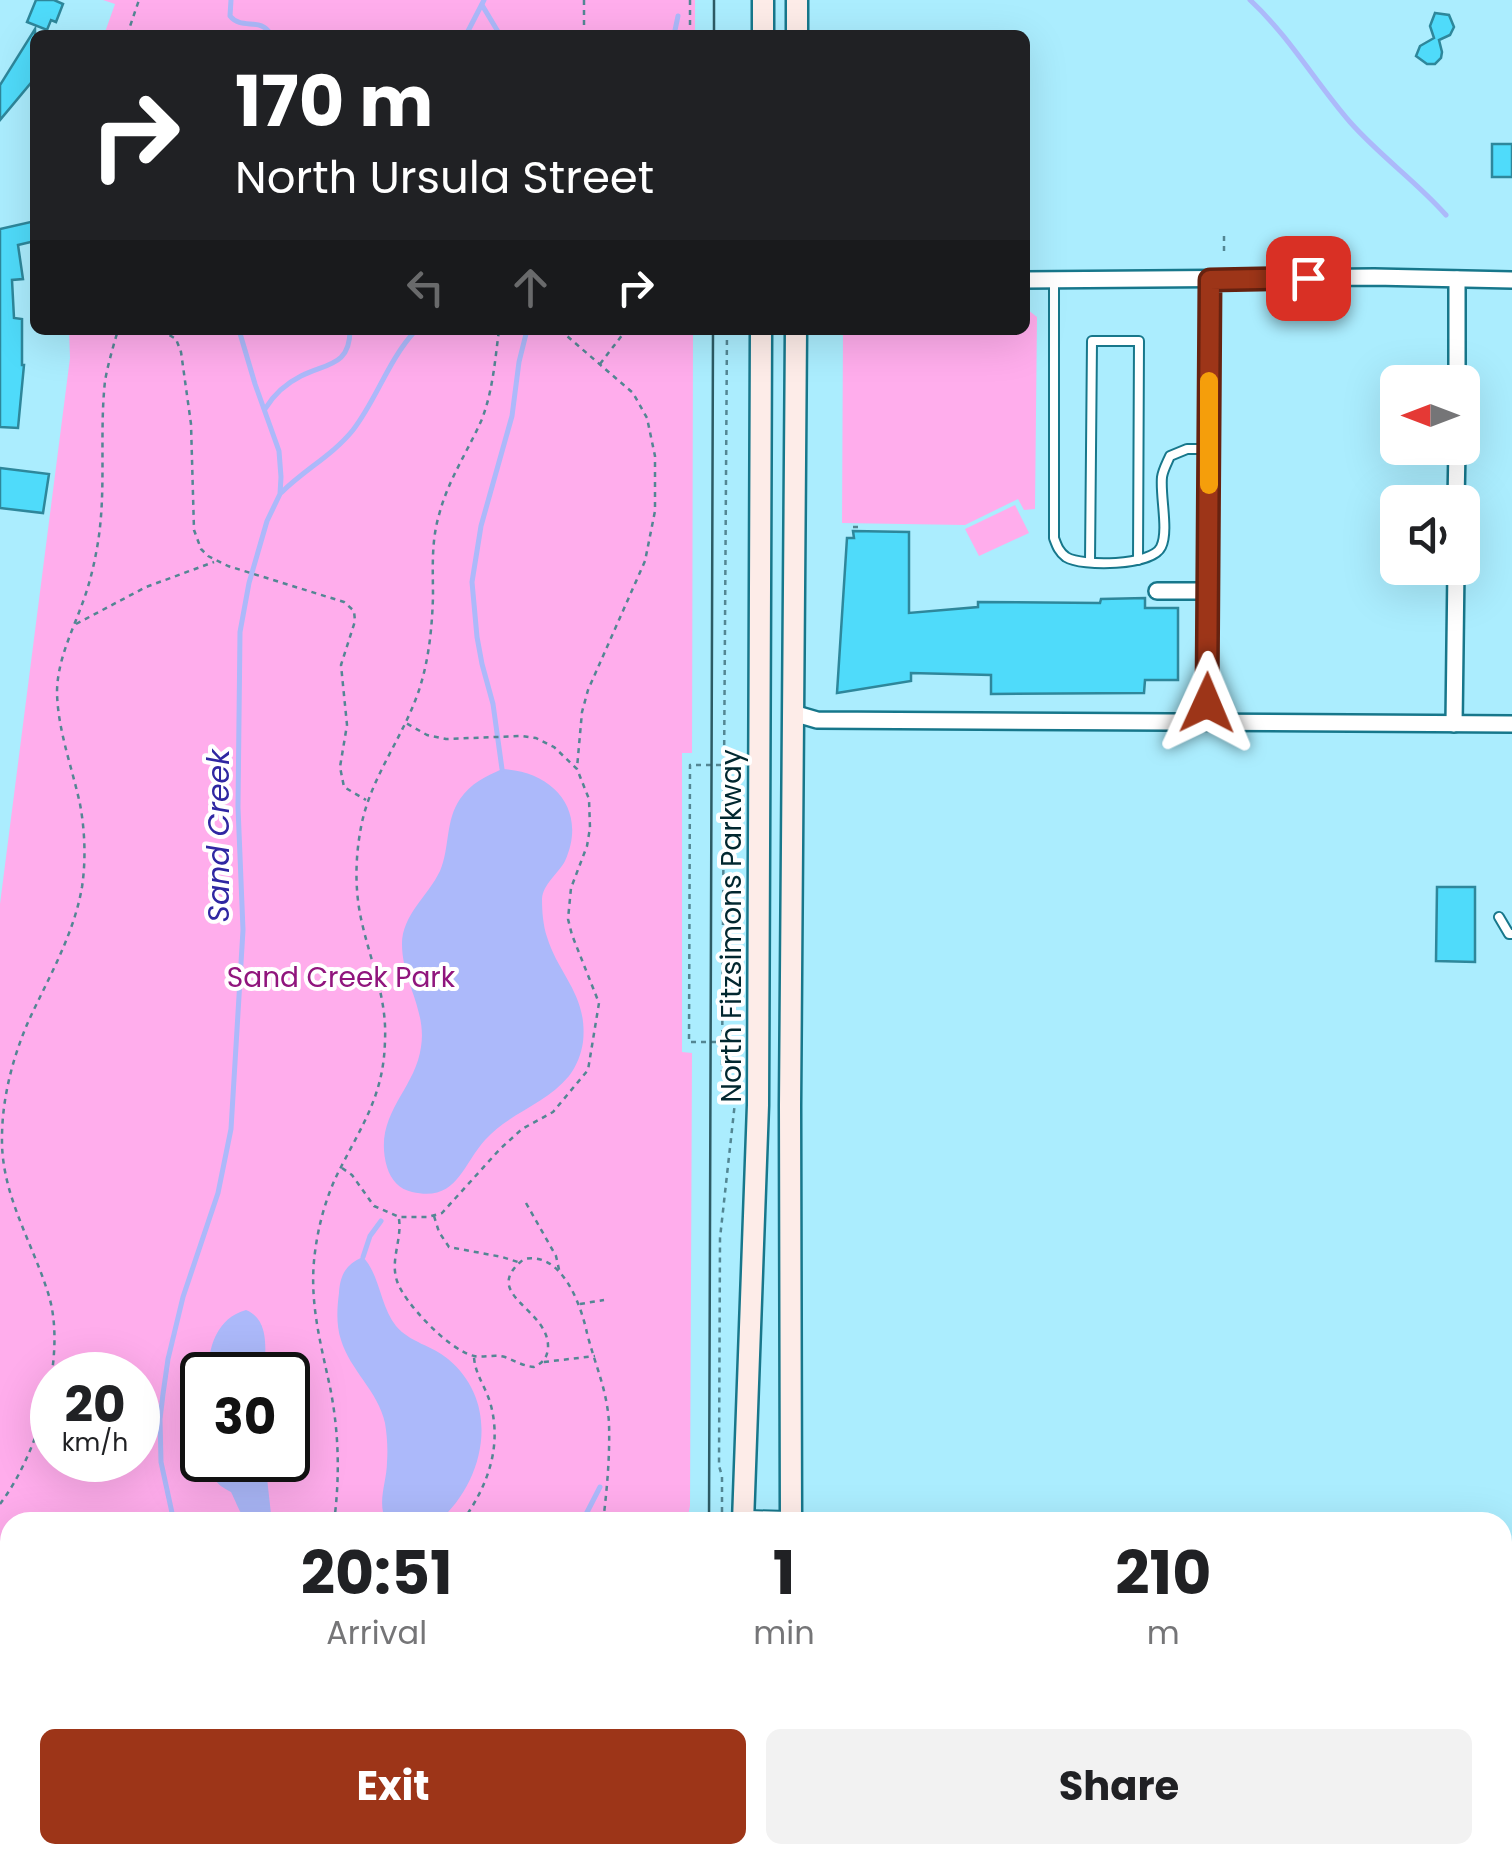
<!DOCTYPE html>
<html lang="en">
<head>
<meta charset="utf-8">
<style>
	:root { --surface:#fff; --page:#f2f2f2; --text:#202124; --muted:#757577; --accent:#9d3518 }
	body { margin:0; font-family:Poppins,sans-serif; background:var(--page); color:var(--text); height:100vh; display:flex; flex-direction:column; font-size:38px; white-space:nowrap }
	* { box-sizing:border-box; margin:0 }
	p { font-size:32px; color:var(--muted) }
	.icon { flex:none; width:55px; height:55px; fill:none; stroke:currentColor; stroke-width:2; stroke-linecap:round; stroke-linejoin:round }
	.map { position:relative; flex:1; overflow:hidden }
	.drawer { position:absolute; left:0px; top:1512px; width:1512px; height:352px; display:flex; flex-direction:column; background:var(--surface); border-radius:30px 30px 0 0; box-shadow:0 10px 40px #0002 }
	.drawer>* { flex:none }
	.banner { position:absolute; left:30px; top:30px; width:1000px; height:305px; border-radius:15px; box-shadow:0 10px 40px #0002; background:#202124; color:#fff; overflow:hidden }
	.needle { width:65px; rotate:270deg }
	.tools { position:absolute; left:1380px; top:365px; display:grid; gap:20px }
	.tools a { display:grid; place-items:center; width:100px; height:100px; border-radius:15px; background:var(--surface); box-shadow:0 10px 40px #0002; font-size:50px }
	.speed { position:absolute; left:30px; top:1352px; display:flex; gap:20px; font-size:50px; font-weight:700; text-align:center }
	.speed>* { display:grid; place-content:center; width:130px; height:130px; border-radius:50%; background:var(--surface); box-shadow:0 10px 40px #0002; line-height:1 }
	.speed small { font-size:25px; font-weight:400 }
	.speed .limit { border:5px solid #111; border-radius:15px; background:#fff; color:#111 }
	.pin { position:absolute; display:grid; place-items:center; width:85px; height:85px; color:#fff; margin:-42px; border-radius:20px; box-shadow:0 5px 15px #0006 }
	.me { position:absolute; width:110px; margin:-55px; rotate:1deg; stroke-linejoin:round; filter:drop-shadow(0 0 8px #0008) }
	.turn { display:flex; align-items:center; gap:35px; height:210px; padding:0 40px; font-size:45px }
	.turn .icon { width:130px; height:130px; stroke-width:2.5 }
	.turn b { display:block; font-size:70px; line-height:85px }
	.lanes { display:flex; align-items:center; height:95px; padding:0 40px; background:#0003; justify-content:center; gap:50px; direction:ltr }
	.lanes .off { opacity:.35 }
	.eta { display:flex; justify-content:space-evenly; align-items:center; height:170px; text-align:center }
	.eta b { font-size:60px; font-weight:700; line-height:70px }
	.cta { display:flex; gap:20px; margin-top:auto; padding:20px 40px }
	.cta a { flex:1; height:115px; border-radius:15px; background:var(--accent); color:#fff; font-size:40px; font-weight:700; line-height:115px; text-align:center }
	.cta a+a { background:var(--page); color:var(--text) }
	.map>svg:first-child { display:block }
</style>
</head>
<body>
<div class="map">
<svg width="1512" height="1863" viewBox="0 0 1512 1863">
	<rect width="100%" height="100%" fill="#abedfe"/>
	<g fill="#ffadec" fill-rule="evenodd">
		<path d="M 103,0 L 695,0 L 695,35 L 104,35 L 115,4 Z"/>
		<path d="M 1025,310 L 1028,310 L 1037,317 L 1035,509 L 1024,510 L 1018,499 L 965,525 L 842,523 L 843,330 L 1025,330 Z"/>
		<path d="M 69,330 L 693,330 L 692,753 L 682,753 L 682,1052 L 692,1053 L 690,1506 L 687,1522 L 10,1522 L 10,1855 L 729,1855 L 729,1863 L 0,1863 L 0,904 L 70,358 ZM 52,1375 L 138,1375 L 138,1460 L 52,1460 ZM 202,1375 L 288,1375 L 288,1460 L 202,1460 Z"/>
		<path d="M 1015,505 L 1029,533 L 979,556 L 965,529 Z"/>
	</g>
	<g fill="#acb9fa">
		<path d="M 502,769 C 553,771 588,810 565,861 C 558,874 543,884 542,899 C 542,911 543,925 547,937 C 559,976 588,995 583,1042 C 581,1055 577,1065 569,1076 C 546,1104 509,1113 485,1140 C 461,1167 457,1202 412,1192 C 399,1189 391,1180 387,1167 C 372,1115 415,1091 421,1047 C 427,1010 402,981 402,944 C 402,915 428,896 440,871 C 450,848 445,821 460,799 C 471,783 485,777 502,769 Z"/>
		<path d="M 363,1257 C 380,1275 380,1306 396,1326 C 409,1342 433,1346 448,1359 C 502,1404 485,1481 438,1522 L 387,1522 C 376,1504 387,1482 387,1462 C 388,1449 387,1435 385,1423 C 378,1391 350,1370 341,1340 C 336,1325 337,1308 339,1293 C 340,1275 346,1264 363,1257 Z"/>
		<path d="M 246,1310 C 271,1320 265,1353 264,1375 L 208,1375 C 208,1347 217,1318 246,1310 Z"/>
		<path d="M 209,1460 L 265,1460 L 271,1514 L 268,1522 C 240,1523 242,1514 231,1492 C 215,1484 212,1478 209,1460 Z"/>
	</g>
	<g fill="none" stroke-linecap="round" stroke-linejoin="round">
		<g stroke="#acb9fa" stroke-width="5">
			<path d="M 231,0 L 230,16 C 242,31 261,16 271,35"/>
			<path d="M 1250,0 C 1289,36 1316,83 1350,122 C 1380,156 1417,182 1446,215"/>
			<path d="M 482,5 L 500,35"/>
			<path d="M 466,35 L 484,0"/>
			<path d="M 674,35 L 678,16"/>
			<path d="M 265,409 C 274,394 285,384 301,376 C 327,363 350,366 350,330"/>
			<path d="M 282,492 C 304,470 333,455 353,430 C 377,399 388,360 416,330"/>
			<path d="M 502,769 L 493,704 L 482,664 L 477,637 L 472,582 L 481,526 L 512,416 L 519,362 L 527,330"/>
			<path d="M 363,1257 L 370,1236 L 381,1221"/>
			<path d="M 174,1522 L 161,1462 L 160,1419 L 163,1394 L 168,1359 L 183,1297 L 218,1193 L 231,1129 L 243,930 L 238,807 L 240,632 L 249,583 L 267,521 L 280,494 L 281,477 L 279,451 L 255,384 L 239,330"/>
			<path d="M 582,1522 L 600,1487"/>
			<path d="M 242,1859 L 282,1859"/>
		</g>
	</g>
	<g fill="#4fdbfa" stroke="#2e879b" stroke-width="2.5">
		<path d="M 36,0 L 54,0 L 63,4 L 56,22 L 51,20 L 47,30 L 27,22 Z"/>
		<path d="M 1435,13 L 1449,15 L 1454,27 L 1450,35 L 1439,40 L 1442,52 L 1441,58 L 1435,64 L 1427,64 L 1416,56 L 1420,46 L 1434,38 L 1430,26 Z"/>
		<path d="M 35,29 L 35,78 L 0,120 L 0,85 Z"/>
		<rect x="1492" y="144" width="20" height="33"/>
		<path d="M 35,221 L 35,241 L 18,245 L 23,279 L 12,280 L 14,318 L 22,319 L 22,365 L 24,365 L 18,428 L 0,427 L 0,229 Z"/>
		<path d="M 0,468 L 49,474 L 43,513 L 0,508 Z"/>
		<path d="M 853,531 L 909,532 L 909,613 L 978,607 L 978,602 L 1100,603 L 1101,599 L 1145,598 L 1145,608 L 1178,608 L 1178,680 L 1145,680 L 1144,693 L 991,694 L 991,675 L 911,673 L 911,681 L 837,693 L 847,538 L 854,538 Z"/>
		<path d="M 1437,887 L 1475,887 L 1475,962 L 1436,961 Z"/>
	</g>
	<g fill="none" stroke-linecap="round" stroke-linejoin="round">
		<defs>
			<g id="service">
				<path d="M 1054,280 L 1054,538 C 1057,546 1059,552 1066,557 C 1082,567 1152,566 1161,547 C 1169,531 1160,496 1162,477 C 1163,470 1167,463 1170,456 L 1187,449 L 1208,449"/>
				<path d="M 1090,561 L 1092,341 L 1139,341 L 1138,560"/>
				<path d="M 1499,917 L 1509,934 L 1512,934"/>
				<path d="M 747,1515 L 788,1516"/>
				<path d="M 1502,1565 L 1512,1565"/>
				<path d="M 1502,1776 L 1512,1777"/>
				<path d="M 1259,1863 L 1259,1855"/>
			</g>
			<g id="minor">
				<path d="M 1025,280 L 1374,277 L 1512,280"/>
				<path d="M 1457,382 L 1457,279"/>
				<path d="M 1456,502 L 1457,448"/>
				<path d="M 1157,591 L 1209,591"/>
				<path d="M 793,713 L 817,720 L 1512,724"/>
				<path d="M 1206,722 L 1209,280"/>
				<path d="M 1454,724 L 1456,568"/>
			</g>
			<g id="secondary">
				<path d="M 763,35 L 763,0"/>
				<path d="M 797,35 L 797,0"/>
				<path d="M 743,1522 L 758,1105 L 761,330"/>
				<path d="M 791,1522 L 790,1106 L 796,330"/>
				<path d="M 753,1855 L 753,1863"/>
				<path d="M 802,1855 L 802,1863"/>
			</g>
		</defs>
		<use href="#service" stroke="#17778b" stroke-width="12"/>
		<use href="#minor" stroke="#17778b" stroke-width="20"/>
		<use href="#secondary" stroke="#17778b" stroke-width="25"/>
		<g stroke="#538693" stroke-width="2.5" stroke-dasharray="5 5" stroke-linecap="butt">
			<path d="M 584,0 L 584,35"/>
			<path d="M 127,35 L 139,0"/>
			<path d="M 690,35 L 690,0"/>
			<path d="M 1224,251 L 1224,233"/>
			<path d="M 161,330 L 176,339 L 181,352 L 191,424 L 194,530 L 201,549 L 208,556 L 228,566 L 344,602 L 354,611 L 355,621 L 341,665 L 347,725 L 340,767 L 344,787 L 366,800"/>
			<path d="M 560,330 L 633,393 L 647,418 L 655,456 L 655,511 L 645,561 L 588,690 L 582,712 L 577,768"/>
			<path d="M 727,330 L 722,1071 L 737,1071"/>
			<path d="M 600,364 L 626,330"/>
			<path d="M 853,527 L 859,527"/>
			<path d="M 76,624 L 146,587 L 214,562"/>
			<path d="M 721,765 L 690,765 L 689,1042 L 721,1042"/>
			<path d="M 723,879 L 732,879 L 732,902 L 742,902"/>
			<path d="M 342,1168 L 352,1175 L 374,1206 L 399,1217 L 428,1217 L 442,1213 L 500,1149 L 522,1129 L 553,1112 L 588,1070 L 599,1003 L 572,935 L 568,919 L 571,888 L 587,846 L 590,828 L 589,799 L 577,769 L 554,747 L 536,738 L 521,736 L 446,739 L 427,735 L 406,723"/>
			<path d="M 526,1203 L 556,1256 L 560,1274"/>
			<path d="M 434,1216 L 439,1232 L 449,1247 L 502,1257 L 518,1262"/>
			<path d="M 399,1219 C 402,1240 390,1260 397,1281 C 404,1303 450,1351 474,1356 C 484,1358 494,1354 505,1357 C 515,1361 523,1366 534,1367 C 542,1363 547,1359 548,1348 C 550,1308 478,1295 524,1259 C 562,1251 581,1305 587,1333 C 595,1365 607,1389 609,1423 C 610,1456 607,1490 603,1522"/>
			<path d="M 580,1304 L 604,1300"/>
			<path d="M 544,1362 L 595,1356"/>
			<path d="M 0,1504 C 38,1454 67,1358 49,1296 C 33,1243 1,1195 2,1138 C 2,1098 13,1056 29,1020 C 49,977 74,934 82,887 C 86,860 85,831 80,804 C 72,767 58,731 57,693 C 57,660 73,630 84,599 C 90,582 94,565 97,548 C 107,493 99,437 105,381 C 108,364 113,347 118,330"/>
			<path d="M 334,1522 C 340,1477 339,1432 330,1387 C 321,1345 310,1305 314,1261 C 317,1229 326,1195 341,1167 C 364,1122 384,1093 385,1040 C 387,998 371,963 362,923 C 355,894 355,862 360,833 C 368,779 404,738 420,687 C 429,658 432,628 433,597 C 433,569 431,542 439,515 C 448,480 468,451 482,419 C 493,390 495,360 499,330"/>
			<path d="M 462,1522 C 487,1487 503,1447 490,1402 C 485,1386 475,1374 474,1357"/>
			<path d="M 722,1522 L 722,1476 L 719,1466 L 720,1238 L 738,1075"/>
			<path d="M 0,1734 L 10,1760"/>
			<path d="M 0,1757 L 10,1769"/>
			<path d="M 73,1855 L 77,1863"/>
			<path d="M 131,1855 L 135,1863"/>
			<path d="M 416,1855 L 425,1863"/>
			<path d="M 315,1863 L 318,1855"/>
			<path d="M 516,1863 L 519,1855"/>
		</g>
		<use href="#service" stroke="#fff" stroke-width="8"/>
		<use href="#minor" stroke="#fff" stroke-width="15"/>
		<use href="#secondary" stroke="#fdece8" stroke-width="20"/>
		<g stroke="#2d5b65" stroke-width="2.5">
			<path d="M 714,35 L 714,0"/>
			<path d="M 709,1522 L 713,330"/>
			<path d="M 697,1863 L 697,1855"/>
		</g>
	</g>
	<g fill="none" stroke-linecap="round" stroke-linejoin="round">
		<defs>
			<path id="route" d="M 1207,703 L 1210,280 L 1308,278"/>
		</defs>
		<use href="#route" stroke="#662210" stroke-width="25"/>
		<use href="#route" stroke="#9d3518" stroke-width="18"/>
		<path stroke="#f59e0b" stroke-width="18" d="M 1209,381 L 1209,485"/>
	</g>
	<g text-anchor="middle" stroke-width="8" stroke-linejoin="round" paint-order="stroke">
		<g font-size="28" fill="#01272f" stroke="#fff">
			<text transform="translate(731 926) rotate(-90)" y="10">North Fitzsimons Parkway</text>
		</g>
		<g font-size="28" fill="#90157d" stroke="#fff">
			<text x="341" y="987">Sand Creek Park</text>
		</g>
		<g font-size="30" font-style="italic" fill="#2f27a2" stroke="#fff">
			<text transform="translate(219 836) rotate(-90)" y="10">Sand Creek</text>
		</g>
	</g>
</svg>
<div class="tools">
<a><svg class="needle" viewBox="-14 -14 28 28"><path d="M0-13l5 13h-10z" fill="#e53935"/><path d="M0 13l5-13h-10z" fill="#757577"/></svg></a>
<a><svg class="icon" aria-label="sound" viewBox="0 0 24 24"><path d="M4 9h4l5-4v14l-5-4H4zM17 9q2 3 0 6"/></svg></a>
</div>
<div class="speed"><div>20<small>km/h</small></div><div class="limit">30</div></div>
<div class="pin" style="left:1308px;top:278px;background:#d93025"><svg class="icon" aria-label="arrive" viewBox="0 0 24 24"><path d="M6 21V4h12l-3 4 3 4H6"/></svg></div>
<svg class="me" style="left:1207px;top:703px" viewBox="-20 -20 40 40"><path d="M0-17L14 15 0 8-14 15z" fill="#9d3518" stroke="#fff" stroke-width="4"/></svg>
<div class="banner">
<div class="turn"><svg class="icon" aria-label="right" viewBox="0 0 24 24"><path d="M7 20v-9h11M14 6l5 5-5 5"/></svg><div><b>170 m</b>North Ursula Street</div></div>
<div class="lanes"><svg class="icon off" aria-label="left" viewBox="0 0 24 24"><path d="M17 20v-9H6M10 6l-5 5 5 5"/></svg><svg class="icon off" aria-label="ahead" viewBox="0 0 24 24"><path d="M12 20V5M6 11l6-6 6 6"/></svg><svg class="icon" aria-label="right" viewBox="0 0 24 24"><path d="M7 20v-9h11M14 6l5 5-5 5"/></svg></div>
</div>
<section class="drawer">
<div class="eta">
<div><b>20:51</b><p>Arrival</p></div>
<div><b>1</b><p>min</p></div>
<div><b>210</b><p>m</p></div>
</div>
<div class="cta"><a>Exit</a><a>Share</a></div>
</section>
</div>
</body>
</html>
